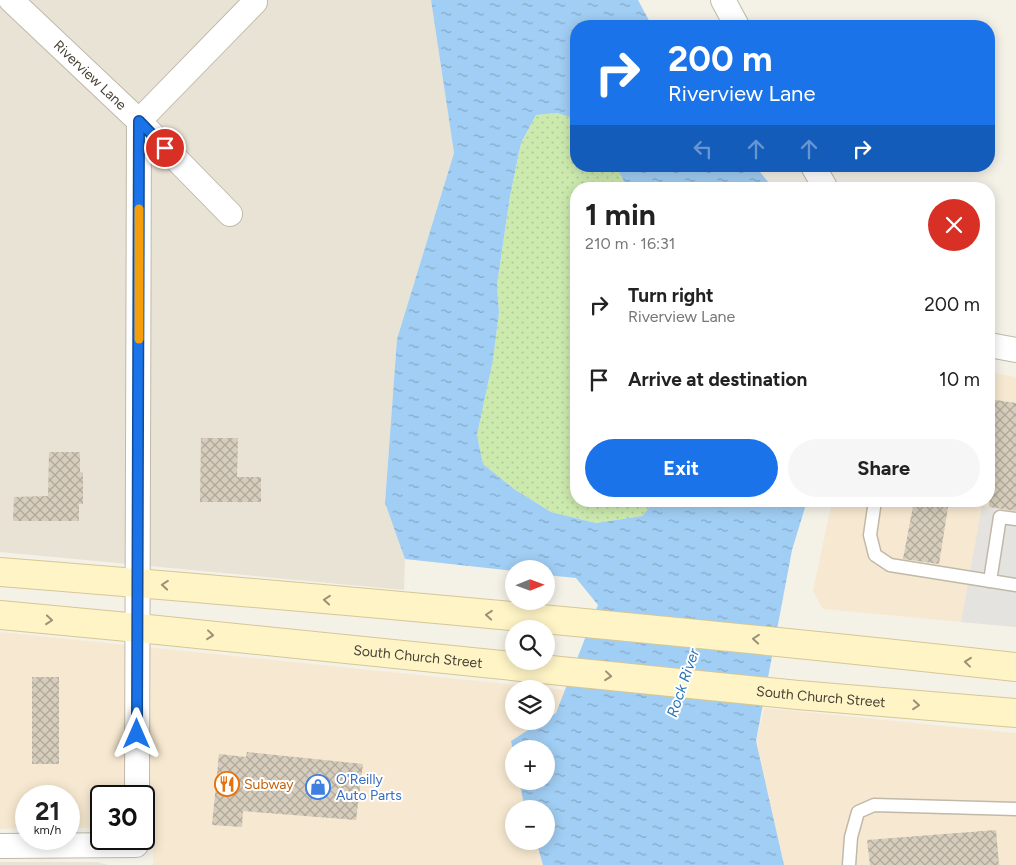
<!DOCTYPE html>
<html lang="en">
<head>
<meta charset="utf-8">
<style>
	:root { --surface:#fff; --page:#f6f6f6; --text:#222; --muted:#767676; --accent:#1a73e8 }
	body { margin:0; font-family:Figtree,sans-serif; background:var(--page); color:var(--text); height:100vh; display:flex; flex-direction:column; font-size:19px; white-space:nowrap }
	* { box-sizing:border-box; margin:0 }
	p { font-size:16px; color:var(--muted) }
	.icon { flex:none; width:28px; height:28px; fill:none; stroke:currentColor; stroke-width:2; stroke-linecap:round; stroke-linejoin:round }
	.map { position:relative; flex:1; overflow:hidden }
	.sheet { position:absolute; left:570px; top:182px; width:425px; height:325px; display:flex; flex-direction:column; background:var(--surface); border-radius:20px; box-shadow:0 2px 12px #0003 }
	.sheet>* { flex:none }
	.hud { position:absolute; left:570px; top:20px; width:425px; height:152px; border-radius:20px; box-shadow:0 2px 12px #0003; background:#1a73e8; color:#fff; overflow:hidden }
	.needle { width:32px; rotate:89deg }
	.controls { position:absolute; left:505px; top:560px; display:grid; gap:10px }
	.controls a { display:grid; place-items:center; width:50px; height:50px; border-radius:50%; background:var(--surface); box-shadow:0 2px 12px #0003; font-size:25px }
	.speed { position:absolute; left:15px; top:785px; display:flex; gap:10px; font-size:25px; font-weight:700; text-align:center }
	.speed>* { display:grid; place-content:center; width:65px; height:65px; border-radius:50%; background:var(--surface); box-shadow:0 2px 12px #0003; line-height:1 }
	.speed small { font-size:12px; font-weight:400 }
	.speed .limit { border:2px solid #111; border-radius:8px; background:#fff; color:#111 }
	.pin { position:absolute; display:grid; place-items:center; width:42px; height:42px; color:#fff; margin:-21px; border:2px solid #fff; border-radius:50%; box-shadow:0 1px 5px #0007 }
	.me { position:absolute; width:55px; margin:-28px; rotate:0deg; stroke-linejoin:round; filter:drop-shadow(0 0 4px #0008) }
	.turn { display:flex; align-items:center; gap:18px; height:105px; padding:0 15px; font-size:22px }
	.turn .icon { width:65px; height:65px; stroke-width:2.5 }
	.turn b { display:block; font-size:35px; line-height:42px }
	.lanes { display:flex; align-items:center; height:48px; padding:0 15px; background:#0003; justify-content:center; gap:25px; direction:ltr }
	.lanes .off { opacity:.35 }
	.round { display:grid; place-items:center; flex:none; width:52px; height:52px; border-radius:26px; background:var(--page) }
	.overview { display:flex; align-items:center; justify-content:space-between; height:85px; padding:0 15px }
	h1 { font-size:30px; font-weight:700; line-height:38px }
	.cta { display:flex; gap:10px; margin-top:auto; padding:10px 15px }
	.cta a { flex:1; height:58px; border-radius:30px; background:var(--accent); color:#fff; font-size:20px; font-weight:700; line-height:58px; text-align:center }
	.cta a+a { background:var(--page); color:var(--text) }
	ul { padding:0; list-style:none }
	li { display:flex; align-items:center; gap:15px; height:75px; padding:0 15px }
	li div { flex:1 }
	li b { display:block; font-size:19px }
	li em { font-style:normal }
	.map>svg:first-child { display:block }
</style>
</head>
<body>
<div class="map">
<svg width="1016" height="865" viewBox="0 0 1016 865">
	<defs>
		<pattern id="park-dots" width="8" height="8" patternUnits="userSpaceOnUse" patternTransform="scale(1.25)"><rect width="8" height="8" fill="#cceaae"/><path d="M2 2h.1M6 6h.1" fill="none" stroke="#b1ca96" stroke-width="1.8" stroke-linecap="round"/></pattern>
		<pattern id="water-ripples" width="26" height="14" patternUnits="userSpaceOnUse" patternTransform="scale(1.25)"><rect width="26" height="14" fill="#a1cef4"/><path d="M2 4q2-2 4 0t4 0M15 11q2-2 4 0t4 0" fill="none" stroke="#85a9c6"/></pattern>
		<pattern id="building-cross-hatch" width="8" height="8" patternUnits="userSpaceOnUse" patternTransform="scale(1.25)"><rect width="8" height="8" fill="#d6cdbc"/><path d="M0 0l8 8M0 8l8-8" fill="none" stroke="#b0a89a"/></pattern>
	</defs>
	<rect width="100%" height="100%" fill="#f4f1e7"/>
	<g fill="#e8e3d5">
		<path d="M 0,0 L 431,0 L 454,153 L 397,339 L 385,503 L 405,559 L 404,590 L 0,552 Z"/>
		<path d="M 0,862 L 97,862 L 108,865 L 0,865 Z"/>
	</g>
	<g fill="#f7e9d1">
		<path d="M 989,372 L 1016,377 L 1016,627 L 823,609 L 813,591 L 832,501 L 989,501 Z"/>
		<path d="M 0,632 L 565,690 L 556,713 L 546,719 L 546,689 L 514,689 L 514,721 L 542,721 L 511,741 L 514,755 L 514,781 L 519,781 L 525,809 L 514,809 L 514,841 L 536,841 L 543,865 L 153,865 L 154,827 L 144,827 L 144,796 L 101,796 L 101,828 L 69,828 L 69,796 L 26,796 L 26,828 L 0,829 Z"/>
		<path d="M 764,708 L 1016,733 L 1016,865 L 784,865 L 756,741 Z"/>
	</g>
	<path fill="url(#park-dots)" d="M 557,113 L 576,119 L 576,166 L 616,166 L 628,189 L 576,189 L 576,501 L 655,501 L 642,516 L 596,523 L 551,512 L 514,489 L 483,464 L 477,435 L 493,360 L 499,312 L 497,285 L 510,196 L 521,143 L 536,115 Z"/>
	<path fill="#e5e3df" d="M 982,506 L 1016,512 L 1016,627 L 961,622 Z"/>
	<g fill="url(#water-ripples)">
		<path d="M 431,0 L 638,0 L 652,26 L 576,26 L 576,119 L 557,113 L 536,115 L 521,143 L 510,196 L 497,285 L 499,312 L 493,360 L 477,435 L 483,464 L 514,489 L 551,512 L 596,523 L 642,516 L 655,501 L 807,501 L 792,550 L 756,741 L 784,865 L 543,865 L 536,841 L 546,841 L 546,809 L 525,809 L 519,781 L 546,781 L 546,749 L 514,749 L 514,755 L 511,741 L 542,721 L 546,721 L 546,719 L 556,713 L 598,605 L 576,578 L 546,575 L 546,569 L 514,569 L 514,571 L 405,559 L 385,503 L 397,339 L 454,153 Z"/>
		<path d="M 616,166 L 755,166 L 774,189 L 628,189 Z"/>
	</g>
	<g fill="url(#building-cross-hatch)">
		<path d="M 989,399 L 1016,403 L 1016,511 L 989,507 Z"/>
		<path d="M 201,438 L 238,438 L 237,477 L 261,477 L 261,502 L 200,502 Z"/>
		<path d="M 49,452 L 80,452 L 80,472 L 83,473 L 83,504 L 79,504 L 79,521 L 13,521 L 14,497 L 48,496 Z"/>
		<path d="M 914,501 L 949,501 L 939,564 L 903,559 Z"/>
		<rect x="32" y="677" width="27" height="87"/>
		<path d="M 247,752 L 363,764 L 356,820 L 243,811 L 242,827 L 212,825 L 219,754 L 246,757 Z"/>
		<path d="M 996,830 L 999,865 L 870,865 L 867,840 Z"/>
	</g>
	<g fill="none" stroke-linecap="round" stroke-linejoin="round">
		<defs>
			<g id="lane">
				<path d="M 875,501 L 870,535 L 875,555 L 890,565 L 1016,585"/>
				<path d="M 990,581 L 1000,517 L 1016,519"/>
				<path d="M 849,865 L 851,837 L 858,812 L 874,805 L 1016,809"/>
			</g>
			<g id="street">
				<path id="s1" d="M 11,0 L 139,121 L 230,214"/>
				<path d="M 723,0 L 737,26"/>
				<path d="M 813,166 L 826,189"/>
				<path d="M 989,345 L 1016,350"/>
				<path d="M 137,796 L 139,121 L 255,2"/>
				<path d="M 0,846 L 136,845"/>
			</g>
			<g id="secondary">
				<path d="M 0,572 C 339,599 678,630 1016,667"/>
				<path id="s2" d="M 0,615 L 138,628 L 798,695 L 1016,713"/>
			</g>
		</defs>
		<use href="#lane" stroke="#c0b9a9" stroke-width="15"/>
		<use href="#street" stroke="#c0b9a9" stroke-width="26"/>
		<use href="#secondary" stroke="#d6c795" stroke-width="30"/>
		<use href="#lane" stroke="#fff" stroke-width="12"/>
		<use href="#street" stroke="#fff" stroke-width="24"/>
		<use href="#secondary" stroke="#fff4c6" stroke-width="28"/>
	</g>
	<defs><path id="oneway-chevron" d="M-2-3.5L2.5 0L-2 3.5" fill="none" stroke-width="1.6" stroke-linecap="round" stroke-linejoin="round" transform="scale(1.25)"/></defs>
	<g stroke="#9a9277">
		<use href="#oneway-chevron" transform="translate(165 585) rotate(-175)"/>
		<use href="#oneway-chevron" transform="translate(327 600) rotate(-175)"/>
		<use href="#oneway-chevron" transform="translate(489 615) rotate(-175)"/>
		<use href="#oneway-chevron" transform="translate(49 620) rotate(5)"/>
		<use href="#oneway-chevron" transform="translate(210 635) rotate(6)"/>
		<use href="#oneway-chevron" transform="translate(756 639) rotate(-175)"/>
		<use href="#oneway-chevron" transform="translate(968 662) rotate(-174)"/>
		<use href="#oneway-chevron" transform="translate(608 676) rotate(6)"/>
		<use href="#oneway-chevron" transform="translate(916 705) rotate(5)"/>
	</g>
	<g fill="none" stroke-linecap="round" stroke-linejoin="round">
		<defs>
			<path id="route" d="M 137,734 L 139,121 L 165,148"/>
		</defs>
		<use href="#route" stroke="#114b97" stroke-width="12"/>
		<use href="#route" stroke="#1a73e8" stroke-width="9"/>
		<path stroke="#f59e0b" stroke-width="9" d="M 139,339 L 139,209"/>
	</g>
	<defs>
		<symbol id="restaurant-ring" viewBox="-11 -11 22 22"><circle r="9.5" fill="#fff" stroke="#e8710a" stroke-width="1.5"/><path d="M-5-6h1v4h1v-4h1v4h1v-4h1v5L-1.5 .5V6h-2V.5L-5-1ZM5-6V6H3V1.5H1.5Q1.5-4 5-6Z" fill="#e8710a"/></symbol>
		<symbol id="shop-ring" viewBox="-11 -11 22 22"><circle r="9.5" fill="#fff" stroke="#3f7fe0" stroke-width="1.5"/><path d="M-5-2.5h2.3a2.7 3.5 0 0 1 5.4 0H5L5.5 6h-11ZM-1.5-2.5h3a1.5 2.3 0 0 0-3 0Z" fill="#3f7fe0"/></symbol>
	</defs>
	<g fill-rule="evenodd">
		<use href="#restaurant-ring" x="213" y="770" width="28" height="28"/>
		<use href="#shop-ring" x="304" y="773" width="28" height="28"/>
	</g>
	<g text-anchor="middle" stroke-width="4" stroke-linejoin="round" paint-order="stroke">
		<g font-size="14" fill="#484136" stroke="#fff">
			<text dy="5" stroke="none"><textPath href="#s1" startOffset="109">Riverview Lane</textPath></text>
			<text dy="5" stroke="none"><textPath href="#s2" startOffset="420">South Church Street</textPath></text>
			<text dy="5" stroke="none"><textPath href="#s2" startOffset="825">South Church Street</textPath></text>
		</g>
		<g font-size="14" fill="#366cbe" stroke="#fff" text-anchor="start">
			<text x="336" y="784">O'Reilly<tspan x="336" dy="16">Auto Parts</tspan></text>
		</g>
		<g font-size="14" fill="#c56008" stroke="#fff" text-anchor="start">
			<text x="244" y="789">Subway</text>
		</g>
		<g font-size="15" font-style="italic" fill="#2976b9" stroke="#fff">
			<text transform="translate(683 683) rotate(-71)" y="5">Rock River</text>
		</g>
	</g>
</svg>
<div class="controls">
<a><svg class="needle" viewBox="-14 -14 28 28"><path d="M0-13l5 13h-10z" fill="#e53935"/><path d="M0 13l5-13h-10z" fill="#767676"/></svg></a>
<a><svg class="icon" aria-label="search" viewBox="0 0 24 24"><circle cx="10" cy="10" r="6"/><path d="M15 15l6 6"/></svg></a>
<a><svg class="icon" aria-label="layers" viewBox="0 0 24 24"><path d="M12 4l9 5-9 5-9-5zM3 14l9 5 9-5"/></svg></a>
<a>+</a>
<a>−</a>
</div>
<div class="speed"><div>21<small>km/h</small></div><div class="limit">30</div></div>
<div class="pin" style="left:165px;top:148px;background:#d93025"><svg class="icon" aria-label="arrive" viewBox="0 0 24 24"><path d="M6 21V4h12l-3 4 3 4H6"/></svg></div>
<svg class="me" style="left:137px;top:734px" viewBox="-20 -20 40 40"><path d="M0-17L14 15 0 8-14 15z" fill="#1a73e8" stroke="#fff" stroke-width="4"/></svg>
<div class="hud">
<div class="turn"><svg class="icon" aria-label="right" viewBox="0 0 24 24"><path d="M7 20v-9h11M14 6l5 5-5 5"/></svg><div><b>200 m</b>Riverview Lane</div></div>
<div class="lanes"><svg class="icon off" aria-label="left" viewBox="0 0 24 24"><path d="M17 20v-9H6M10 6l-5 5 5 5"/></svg><svg class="icon off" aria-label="ahead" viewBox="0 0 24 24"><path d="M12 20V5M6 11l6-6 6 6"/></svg><svg class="icon off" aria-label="ahead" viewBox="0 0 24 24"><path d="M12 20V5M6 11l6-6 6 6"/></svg><svg class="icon" aria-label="right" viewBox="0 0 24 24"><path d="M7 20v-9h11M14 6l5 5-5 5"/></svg></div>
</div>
<section class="sheet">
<div class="overview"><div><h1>1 min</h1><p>210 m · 16:31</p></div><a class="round" style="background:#d93025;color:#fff"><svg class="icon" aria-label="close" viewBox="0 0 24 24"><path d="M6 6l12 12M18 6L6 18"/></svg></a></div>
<ul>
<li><svg class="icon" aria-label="right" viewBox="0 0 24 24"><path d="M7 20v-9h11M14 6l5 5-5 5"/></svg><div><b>Turn right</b><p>Riverview Lane</p></div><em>200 m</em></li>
<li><svg class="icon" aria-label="arrive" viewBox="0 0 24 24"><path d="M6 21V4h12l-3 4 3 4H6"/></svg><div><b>Arrive at destination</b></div><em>10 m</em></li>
</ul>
<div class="cta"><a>Exit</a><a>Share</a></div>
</section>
</div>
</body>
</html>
